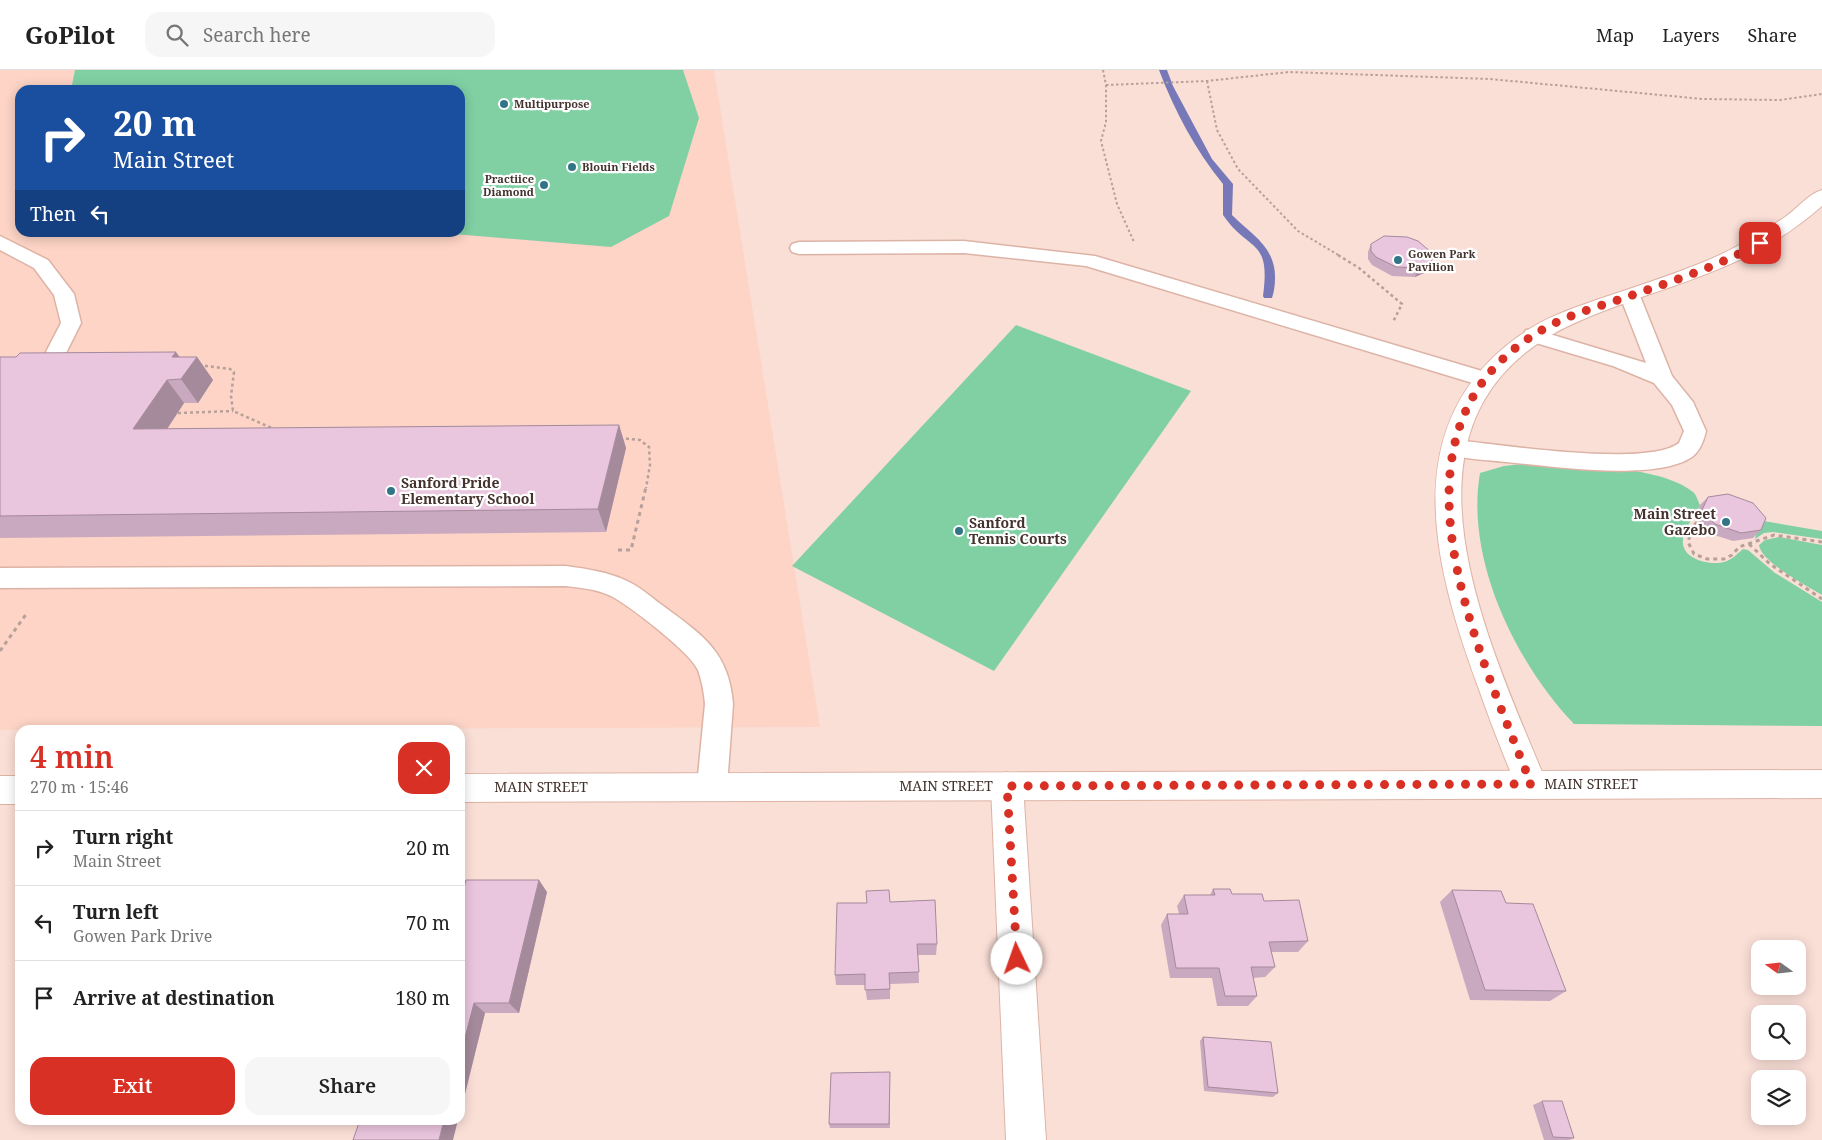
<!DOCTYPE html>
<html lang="en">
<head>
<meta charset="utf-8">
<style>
	:root { --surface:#fff; --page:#f6f6f6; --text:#222; --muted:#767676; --line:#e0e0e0; --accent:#d93025 }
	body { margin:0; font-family:"Noto Serif",serif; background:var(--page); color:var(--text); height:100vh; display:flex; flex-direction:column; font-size:19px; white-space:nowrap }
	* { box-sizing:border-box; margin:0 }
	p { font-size:16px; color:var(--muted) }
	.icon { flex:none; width:28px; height:28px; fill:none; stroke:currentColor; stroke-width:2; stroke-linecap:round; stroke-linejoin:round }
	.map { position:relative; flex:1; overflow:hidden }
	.panel { position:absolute; left:15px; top:655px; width:450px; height:400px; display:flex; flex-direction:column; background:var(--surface); border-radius:15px; box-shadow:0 2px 12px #0003 }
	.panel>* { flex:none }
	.top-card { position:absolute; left:15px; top:15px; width:450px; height:152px; border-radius:15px; box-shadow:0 2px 12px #0003; background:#1a4fa0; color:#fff; overflow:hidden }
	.needle { width:32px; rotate:285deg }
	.tools { position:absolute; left:1751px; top:870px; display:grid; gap:10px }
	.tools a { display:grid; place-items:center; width:55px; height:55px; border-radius:10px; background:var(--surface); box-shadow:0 2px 12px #0003; font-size:25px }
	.pin { position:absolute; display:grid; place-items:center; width:42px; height:42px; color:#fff; margin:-21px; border-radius:10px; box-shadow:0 2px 8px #0006 }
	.me { position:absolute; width:55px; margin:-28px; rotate:357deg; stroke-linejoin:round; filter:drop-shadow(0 0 4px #0008) }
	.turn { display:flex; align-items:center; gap:18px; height:105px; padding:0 15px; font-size:22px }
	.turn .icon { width:65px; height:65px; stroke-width:2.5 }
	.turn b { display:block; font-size:35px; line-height:42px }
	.then { display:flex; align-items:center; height:48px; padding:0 15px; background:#0003; gap:10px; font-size:19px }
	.round { display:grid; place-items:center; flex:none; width:52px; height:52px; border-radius:15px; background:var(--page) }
	.summary { display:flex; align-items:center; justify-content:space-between; height:85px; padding:0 15px }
	h1 { font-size:30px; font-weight:600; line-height:38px; color:var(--accent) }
	.action { display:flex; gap:10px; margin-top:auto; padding:10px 15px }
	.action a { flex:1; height:58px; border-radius:15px; background:var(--accent); color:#fff; font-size:20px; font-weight:600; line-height:58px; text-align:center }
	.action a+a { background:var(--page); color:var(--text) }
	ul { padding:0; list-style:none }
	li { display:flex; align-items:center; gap:15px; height:75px; padding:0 15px; border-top:1px solid var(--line) }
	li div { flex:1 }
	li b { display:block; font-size:19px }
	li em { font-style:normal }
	header { display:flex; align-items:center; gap:30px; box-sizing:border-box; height:70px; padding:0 25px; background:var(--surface); border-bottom:1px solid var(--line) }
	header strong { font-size:24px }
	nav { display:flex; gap:28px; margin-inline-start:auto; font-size:18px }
	.search { width:350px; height:45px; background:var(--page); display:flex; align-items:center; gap:12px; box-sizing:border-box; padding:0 18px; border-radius:15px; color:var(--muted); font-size:19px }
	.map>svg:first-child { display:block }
</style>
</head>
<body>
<header>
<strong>GoPilot</strong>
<div class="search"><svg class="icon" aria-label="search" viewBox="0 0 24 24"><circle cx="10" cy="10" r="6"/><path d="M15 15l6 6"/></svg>Search here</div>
<nav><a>Map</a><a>Layers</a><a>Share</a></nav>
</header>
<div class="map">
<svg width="1822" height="1070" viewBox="0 0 1822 1070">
	<rect width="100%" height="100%" fill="#fadfd7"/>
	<path fill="#fdd4c6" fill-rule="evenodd" d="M 0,0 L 714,0 L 820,657 L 0,660 ZM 20,20 L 460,20 L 460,162 L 20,162 Z"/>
	<g fill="#81d0a4">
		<path d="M 75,0 L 683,0 L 699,48 L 669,146 L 611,177 L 442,163 L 460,162 L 460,20 L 71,20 Z"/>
		<path d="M 1016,255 L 1191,321 L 994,601 L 792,496 Z"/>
		<path d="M 1530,393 C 1571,395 1660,395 1693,422 C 1696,424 1698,431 1700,435 C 1695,447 1685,456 1683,469 C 1680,489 1710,496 1724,492 C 1732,490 1737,484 1743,479 L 1748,480 L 1775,503 L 1822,532 L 1822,656 L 1574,654 C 1516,593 1465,490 1480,403 L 1504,396 Z"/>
		<path d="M 1752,449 L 1822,461 L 1822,469 L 1773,462 L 1764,463 L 1755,469 L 1758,456 Z"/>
		<path d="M 1779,467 L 1822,475 L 1822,525 C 1807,516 1761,492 1759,475 L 1765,470 Z"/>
	</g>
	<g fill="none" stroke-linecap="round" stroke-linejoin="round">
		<path fill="#7778b8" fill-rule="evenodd" d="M 1159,0 L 1167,0 L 1173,16 L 1212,89 L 1233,114 L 1232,145 C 1252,165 1276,177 1275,209 C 1275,215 1274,222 1272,228 L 1264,228 L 1263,226 C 1271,167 1249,183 1223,145 L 1223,114 C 1196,81 1174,40 1159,0 Z"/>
		<defs>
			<g id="service">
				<path d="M 0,166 L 48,190 L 74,224 L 81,253 L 64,287 L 57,289 L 50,287 L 46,282 L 61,253 L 54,225 L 34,198 L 0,180 Z"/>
				<path d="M 964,171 L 1095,186 L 1492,304 L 1495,309 L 1492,314 L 1484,316 L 1476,314 L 1086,196 L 964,183 L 799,184 L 792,182 L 790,178 L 792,174 L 799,172 Z"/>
				<path d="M 1630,220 L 1637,222 L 1640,226 L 1672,306 L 1693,332 L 1706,361 C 1704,370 1700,381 1692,387 C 1655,412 1550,396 1506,392 C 1487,390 1465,389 1446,384 L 1442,378 L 1446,372 L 1454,370 C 1498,374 1647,398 1679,373 L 1684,361 L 1672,335 L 1654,313 L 1613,296 L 1526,270 L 1523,265 L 1526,260 L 1533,259 L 1646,293 L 1620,226 L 1623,222 Z"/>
				<path d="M 566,496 C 587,499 609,502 629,512 C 642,518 654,530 666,538 C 704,566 729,583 733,634 L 727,716 L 723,726 L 712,729 L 701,726 L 697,716 L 705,634 C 704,623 702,611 698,600 C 690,582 630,536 611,526 C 597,519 581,518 566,516 L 0,518 L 0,498 Z"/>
			</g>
			<g id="minor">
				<path d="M 1822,120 L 1822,136 C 1747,202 1672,212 1584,249 C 1373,336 1485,563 1547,714 L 1542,724 L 1531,728 L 1520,724 C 1504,688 1490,651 1477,614 C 1431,488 1395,344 1531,258 C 1553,244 1580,236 1605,227 C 1635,217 1666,207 1696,195 C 1728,183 1757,166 1785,147 C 1797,139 1808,124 1822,120 Z"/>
				<path d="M 1007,702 L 1018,706 L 1023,716 L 1046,1070 L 1006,1070 L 991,716 L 996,706 Z"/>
			</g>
			<g id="secondary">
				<path d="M 1822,700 L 1822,728 L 460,732 L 460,704 Z"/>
				<rect x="0" y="706" width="20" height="28"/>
			</g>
		</defs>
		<use href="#service" stroke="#ddb3a6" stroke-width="3"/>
		<use href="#minor" stroke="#ddb3a6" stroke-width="2"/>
		<use href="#secondary" stroke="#ddb3a6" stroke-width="2"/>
		<g stroke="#b8a09a" stroke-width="2" stroke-dasharray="2.5 2.5" stroke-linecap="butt">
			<path d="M 1103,0 L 1106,15 L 1106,52 L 1101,71 L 1117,134 L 1134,172"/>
			<path d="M 1207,11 L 1217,60 L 1238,99 L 1298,161 L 1340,186"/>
			<path d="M 1106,15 L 1207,11 L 1289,2 L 1490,9 L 1703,29 L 1780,30 L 1822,24"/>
		</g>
		<g stroke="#b8a09a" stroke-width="2.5" stroke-dasharray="3 3" stroke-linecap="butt">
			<path d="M 1338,185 L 1359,198 L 1402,234 L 1393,252"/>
			<path d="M 199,295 L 230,299 L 234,302 L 231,326 L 233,341 L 274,359"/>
			<path d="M 178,343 L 233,341"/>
			<path d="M 620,368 L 640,370 L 649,377 L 650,395 L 646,418"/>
		</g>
		<g stroke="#b8a09a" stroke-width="3" stroke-dasharray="4 4" stroke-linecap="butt">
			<path d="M 1697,452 L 1692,458 L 1688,472 L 1694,484 L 1707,489 L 1724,489 L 1732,485 L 1739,477 L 1774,465 L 1822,472"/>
			<path d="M 1749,474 L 1770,494 L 1822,529"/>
			<path d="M 618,480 L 631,480 L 646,417"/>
			<path d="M 0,581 L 27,543"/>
		</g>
		<use href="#service" fill="#fff" fill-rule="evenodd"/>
		<use href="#minor" fill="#fff" fill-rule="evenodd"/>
		<use href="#secondary" fill="#fff" fill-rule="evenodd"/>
	</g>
	<g fill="#c9a9bf">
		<path d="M 1371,174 L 1432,190 L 1428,198 L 1424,203 L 1415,207 L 1392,206 L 1372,195 L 1368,189 L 1368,182 Z"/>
		<path d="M 0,287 L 197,287 L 213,310 L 198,333 L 184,333 L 167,359 L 619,355 L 626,378 L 606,462 L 0,468 Z"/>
		<path d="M 1708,427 L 1761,460 L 1753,468 L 1733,471 L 1708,463 L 1695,448 L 1700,435 Z"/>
		<path d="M 1213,819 L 1232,824 L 1264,831 L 1308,871 L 1298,882 L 1271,882 L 1275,897 L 1265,907 L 1253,908 L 1257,926 L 1248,936 L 1217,936 L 1212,908 L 1170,908 L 1161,855 L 1167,844 L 1179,844 L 1177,836 L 1184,825 L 1210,825 Z"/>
		<path d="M 1452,820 L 1506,833 L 1566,921 L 1550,931 L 1470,930 L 1440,832 Z"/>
		<path d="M 547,822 L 519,943 L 485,943 L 460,1044 L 460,833 Z"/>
		<path d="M 890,832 L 937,874 L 936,885 L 918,885 L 919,913 L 890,914 L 890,929 L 867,930 L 865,915 L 836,915 L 835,905 Z"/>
		<path d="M 1203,967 L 1278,1023 L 1273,1027 L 1204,1021 L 1200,971 Z"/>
		<path d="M 890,1007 L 890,1058 L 830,1058 L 829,1054 Z"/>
		<path d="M 1542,1031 L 1574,1068 L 1569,1070 L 1544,1070 L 1533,1035 Z"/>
	</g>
	<g fill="#a48a9b">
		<path d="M 1432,190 L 1428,198 L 1424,203 L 1415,207 L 1419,198 Z"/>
		<path d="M 176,282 L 188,299 L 197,287 L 213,310 L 198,333 L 181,309 L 172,287 Z"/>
		<path d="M 167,310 L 184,333 L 152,382 L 133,359 Z"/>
		<path d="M 619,355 L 626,378 L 606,462 L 598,439 Z"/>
		<path d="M 539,810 L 547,822 L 519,943 L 509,933 Z"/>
		<path d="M 474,933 L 485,943 L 460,1044 L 460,987 Z"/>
		<path d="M 444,1050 L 458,1050 L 453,1070 L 439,1070 Z"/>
	</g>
	<g fill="#eac5de" stroke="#a48a9b">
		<path d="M 1384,166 L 1407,167 L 1418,171 L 1432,183 L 1432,190 L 1428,195 L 1419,198 L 1396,197 L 1376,187 L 1371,181 L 1371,174 Z"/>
		<path d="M 176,282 L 172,287 L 197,287 L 181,309 L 167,310 L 133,359 L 619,355 L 598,439 L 0,446 L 0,287 L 16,287 L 20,283 Z"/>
		<path d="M 1728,424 L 1753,433 L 1766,448 L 1761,460 L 1741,463 L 1715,454 L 1702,440 L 1708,427 Z"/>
		<path d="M 466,810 L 539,810 L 509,933 L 474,933 L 460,987 L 460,833 Z"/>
		<path d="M 1213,819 L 1230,819 L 1232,824 L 1262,824 L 1264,831 L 1299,830 L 1308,871 L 1269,872 L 1275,897 L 1251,897 L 1257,926 L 1225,926 L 1219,898 L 1176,898 L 1167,844 L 1188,844 L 1184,825 L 1215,825 Z"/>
		<path d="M 889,820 L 890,832 L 935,830 L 937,874 L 917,874 L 919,902 L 889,903 L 890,919 L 865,920 L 865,904 L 835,905 L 837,833 L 867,833 L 866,821 Z"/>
		<path d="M 1452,820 L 1501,821 L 1506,833 L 1533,834 L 1566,921 L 1485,920 Z"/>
		<path d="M 1203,967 L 1271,972 L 1278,1023 L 1208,1017 Z"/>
		<path d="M 890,1002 L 889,1054 L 829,1054 L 831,1003 Z"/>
		<path d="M 1542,1031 L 1562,1031 L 1574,1068 L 1553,1067 Z"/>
		<path d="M 360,1050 L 444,1050 L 439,1070 L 353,1070 Z"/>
	</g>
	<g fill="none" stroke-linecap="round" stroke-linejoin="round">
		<path stroke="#d93025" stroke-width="9" stroke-dasharray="0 16.2" d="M 1017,889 L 1007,716 L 1531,714 C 1475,571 1368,349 1553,254 C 1575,243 1600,236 1624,228 C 1670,212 1717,197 1760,173"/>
	</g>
	<g fill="#337587" stroke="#fff" stroke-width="2">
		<circle cx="504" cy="34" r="5"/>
		<circle cx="572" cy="97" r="5"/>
		<circle cx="544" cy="115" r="5"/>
		<circle cx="1398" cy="190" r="5"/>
		<circle cx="391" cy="421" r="5"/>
		<circle cx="1726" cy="452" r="5"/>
		<circle cx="959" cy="461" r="5"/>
	</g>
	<g text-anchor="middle" stroke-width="4.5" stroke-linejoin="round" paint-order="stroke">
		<g font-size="11" font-weight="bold" fill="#43322d" stroke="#fff" text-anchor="start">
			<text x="514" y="38">Multipurpose</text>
			<text x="582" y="101">Blouin Fields</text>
			<text x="534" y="113" text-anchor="end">Practiice<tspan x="534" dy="13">Diamond</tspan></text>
			<text x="1408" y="188">Gowen Park<tspan x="1408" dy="13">Pavilion</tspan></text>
		</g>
		<g font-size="14" font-weight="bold" fill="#43322d" stroke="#fff" text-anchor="start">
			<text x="401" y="418">Sanford Pride<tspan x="401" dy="16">Elementary School</tspan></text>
			<text x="1716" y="449" text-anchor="end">Main Street<tspan x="1716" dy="16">Gazebo</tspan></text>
			<text x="969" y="458">Sanford<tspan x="969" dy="16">Tennis Courts</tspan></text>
		</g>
		<g font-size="14" fill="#43322d" stroke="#fff">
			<text x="1591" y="719">MAIN STREET</text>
			<text x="946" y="721">MAIN STREET</text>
			<text x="541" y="722">MAIN STREET</text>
		</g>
	</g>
</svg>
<div class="tools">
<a><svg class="needle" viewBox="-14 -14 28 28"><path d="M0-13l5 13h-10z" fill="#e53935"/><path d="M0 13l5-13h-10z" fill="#767676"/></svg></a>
<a><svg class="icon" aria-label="search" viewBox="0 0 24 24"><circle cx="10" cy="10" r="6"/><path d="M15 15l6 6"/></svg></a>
<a><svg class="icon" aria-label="layers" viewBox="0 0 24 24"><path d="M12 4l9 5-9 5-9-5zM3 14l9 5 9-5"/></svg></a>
</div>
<div class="pin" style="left:1760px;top:173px;background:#d93025"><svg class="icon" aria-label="arrive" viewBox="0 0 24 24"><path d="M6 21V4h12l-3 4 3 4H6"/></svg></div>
<svg class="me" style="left:1017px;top:889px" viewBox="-20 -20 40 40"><circle r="19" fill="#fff"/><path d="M0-13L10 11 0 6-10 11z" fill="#d93025"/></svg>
<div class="top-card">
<div class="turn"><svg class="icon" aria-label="right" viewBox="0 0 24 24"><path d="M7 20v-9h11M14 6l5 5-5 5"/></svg><div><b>20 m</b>Main Street</div></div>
<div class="then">Then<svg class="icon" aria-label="left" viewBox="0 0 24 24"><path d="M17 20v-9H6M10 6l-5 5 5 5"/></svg></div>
</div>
<section class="panel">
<div class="summary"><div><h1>4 min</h1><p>270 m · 15:46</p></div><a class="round" style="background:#d93025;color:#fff"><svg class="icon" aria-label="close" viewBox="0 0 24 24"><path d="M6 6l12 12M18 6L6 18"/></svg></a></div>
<ul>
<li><svg class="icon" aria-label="right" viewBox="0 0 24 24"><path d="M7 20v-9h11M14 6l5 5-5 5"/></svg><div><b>Turn right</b><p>Main Street</p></div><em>20 m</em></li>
<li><svg class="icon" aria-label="left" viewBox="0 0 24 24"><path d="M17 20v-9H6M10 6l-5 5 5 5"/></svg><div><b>Turn left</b><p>Gowen Park Drive</p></div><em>70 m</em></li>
<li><svg class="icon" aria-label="arrive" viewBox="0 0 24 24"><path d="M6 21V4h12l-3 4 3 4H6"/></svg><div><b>Arrive at destination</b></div><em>180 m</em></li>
</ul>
<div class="action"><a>Exit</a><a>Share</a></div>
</section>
</div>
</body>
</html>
